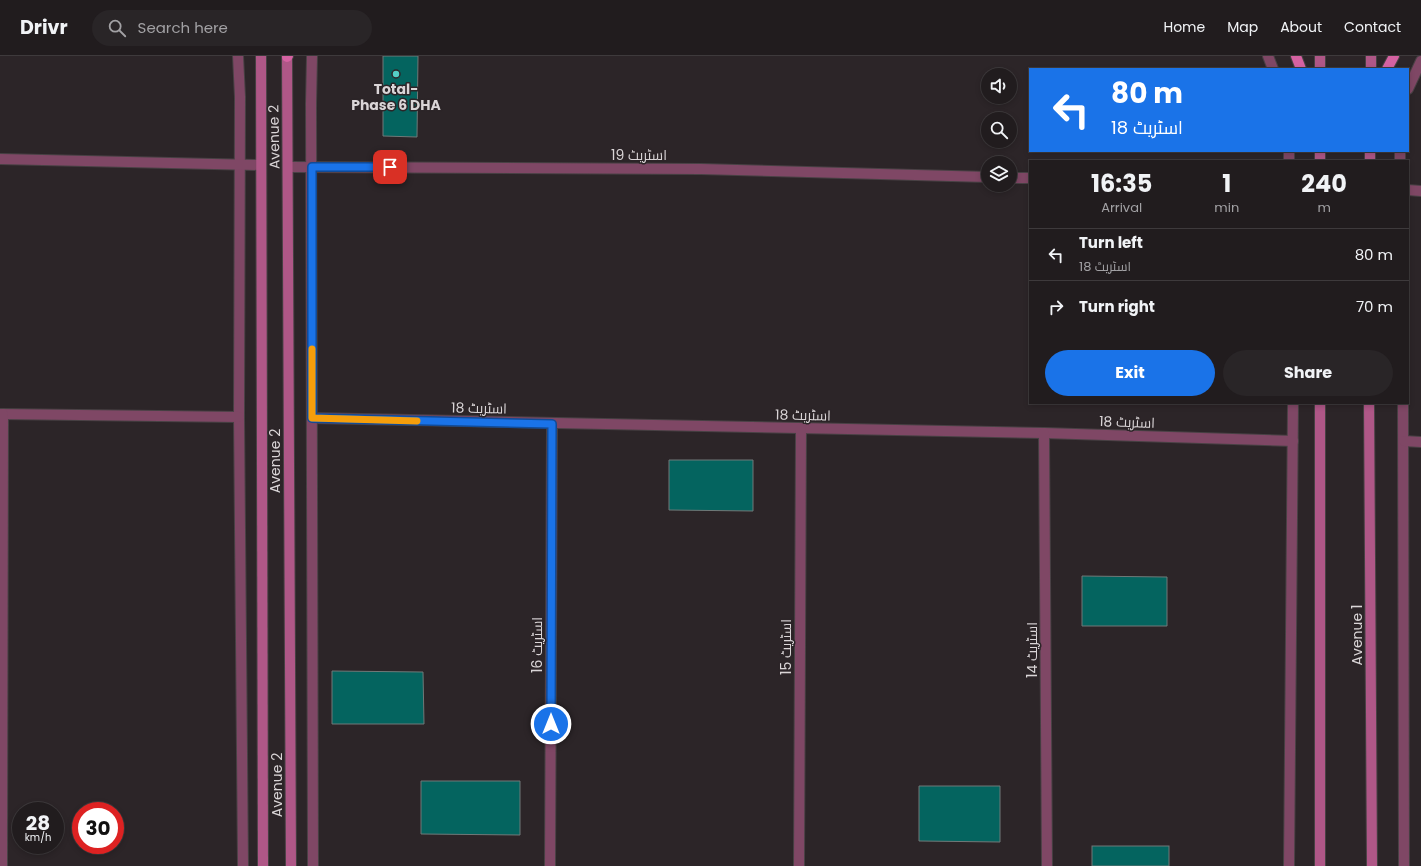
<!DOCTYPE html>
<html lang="en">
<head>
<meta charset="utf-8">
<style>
	:root { --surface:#211c1e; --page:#292527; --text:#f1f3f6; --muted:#a2a1a4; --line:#3e3a3c; --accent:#1a73e8 }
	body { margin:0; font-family:Poppins,Cairo,sans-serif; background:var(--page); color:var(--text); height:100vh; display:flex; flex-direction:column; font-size:15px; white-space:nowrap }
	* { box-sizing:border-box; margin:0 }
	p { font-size:13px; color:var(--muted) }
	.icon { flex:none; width:22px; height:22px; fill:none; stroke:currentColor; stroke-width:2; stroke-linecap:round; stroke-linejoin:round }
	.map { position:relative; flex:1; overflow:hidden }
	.side { position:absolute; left:1029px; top:104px; width:380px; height:244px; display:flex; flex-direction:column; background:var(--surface); border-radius:0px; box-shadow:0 2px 6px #0003,0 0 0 1px var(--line) }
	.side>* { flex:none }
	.top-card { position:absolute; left:1029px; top:12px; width:380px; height:84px; border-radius:0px; box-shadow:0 2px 6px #0003,0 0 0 1px var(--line); background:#1a73e8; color:#fff; overflow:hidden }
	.controls { position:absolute; left:981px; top:12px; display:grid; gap:8px }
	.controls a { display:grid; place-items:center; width:36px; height:36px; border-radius:50%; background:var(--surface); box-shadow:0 2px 6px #0003,0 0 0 1px var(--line); font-size:20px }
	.speed { position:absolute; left:12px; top:746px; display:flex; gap:8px; font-size:20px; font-weight:700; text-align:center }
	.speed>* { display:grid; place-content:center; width:52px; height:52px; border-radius:50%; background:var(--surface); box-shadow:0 2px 6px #0003,0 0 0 1px var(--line); line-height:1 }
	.speed small { font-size:10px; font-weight:400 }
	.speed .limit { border:6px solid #d22; background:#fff; color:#111 }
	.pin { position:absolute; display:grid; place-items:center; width:34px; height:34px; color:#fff; margin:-17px; border-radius:8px; box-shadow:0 2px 6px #0006 }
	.me { position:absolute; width:44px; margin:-22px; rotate:0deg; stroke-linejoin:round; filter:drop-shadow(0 0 3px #0008) }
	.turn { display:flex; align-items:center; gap:14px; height:84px; padding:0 16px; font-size:18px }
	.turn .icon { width:52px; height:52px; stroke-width:2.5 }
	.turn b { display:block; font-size:28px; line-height:34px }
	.eta { display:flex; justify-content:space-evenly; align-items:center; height:68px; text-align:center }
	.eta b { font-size:24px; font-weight:700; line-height:28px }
	.action { display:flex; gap:8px; margin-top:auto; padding:8px 16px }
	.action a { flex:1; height:46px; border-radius:24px; background:var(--accent); color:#fff; font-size:16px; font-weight:700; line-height:46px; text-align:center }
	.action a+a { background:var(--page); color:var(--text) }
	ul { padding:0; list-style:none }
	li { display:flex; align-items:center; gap:12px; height:52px; padding:0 16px; border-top:1px solid var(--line) }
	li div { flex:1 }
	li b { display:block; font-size:15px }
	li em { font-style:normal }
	header { display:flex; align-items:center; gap:24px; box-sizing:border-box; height:56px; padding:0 20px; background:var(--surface); border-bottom:1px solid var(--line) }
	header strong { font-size:19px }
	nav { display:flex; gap:22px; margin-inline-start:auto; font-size:14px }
	.search { width:280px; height:36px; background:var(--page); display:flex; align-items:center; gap:10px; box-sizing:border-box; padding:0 14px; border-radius:22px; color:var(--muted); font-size:15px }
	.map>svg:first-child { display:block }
</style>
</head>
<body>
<header>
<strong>Drivr</strong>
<div class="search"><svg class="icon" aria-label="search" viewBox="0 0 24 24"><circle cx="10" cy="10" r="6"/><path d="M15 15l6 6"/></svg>Search here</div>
<nav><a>Home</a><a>Map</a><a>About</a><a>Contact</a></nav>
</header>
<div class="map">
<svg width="1421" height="810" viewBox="0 0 1421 810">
	<rect width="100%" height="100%" fill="#2c2528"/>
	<g fill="#04645f" stroke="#707978">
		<path d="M 383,0 L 418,0 L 417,81 L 383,80 Z"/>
		<path d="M 669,404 L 753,404 L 753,455 L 669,454 Z"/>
		<path d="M 1082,520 L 1167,521 L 1167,570 L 1082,570 Z"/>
		<path d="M 332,615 L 423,616 L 424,668 L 332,668 Z"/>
		<path d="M 421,725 L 520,725 L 520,779 L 421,778 Z"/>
		<path d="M 919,730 L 1000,730 L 1000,786 L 919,785 Z"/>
		<rect x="1092" y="790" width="77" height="20"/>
	</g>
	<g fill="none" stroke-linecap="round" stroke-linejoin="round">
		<defs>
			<g id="street">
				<path d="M 238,0 L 240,41 L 239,361 L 243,810"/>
				<path d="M 312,0 L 311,48 L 313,810"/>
				<path d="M 1268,0 L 1273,13"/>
				<path d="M 1408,33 L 1421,5"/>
				<path d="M 1289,95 L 1289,105"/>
				<path d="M 1400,95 L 1400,105"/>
				<path d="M 0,103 L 261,109"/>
				<path d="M 289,111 L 701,113 L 988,121"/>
				<path d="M 1010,122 L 1030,122"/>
				<path d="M 1408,134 L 1421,135"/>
				<path d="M 1403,347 L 1404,810"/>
				<path d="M 0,358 L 239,361"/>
				<path d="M 312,362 L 1044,377 L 1293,385"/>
				<path d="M 1044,377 L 1047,810"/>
				<path d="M 1404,385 L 1421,386"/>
				<path d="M 2,810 L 3,358"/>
				<path d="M 550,810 L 552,368"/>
				<path d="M 799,810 L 801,373"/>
				<path d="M 1289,810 L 1293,347"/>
			</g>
			<g id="secondary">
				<path d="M 261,0 L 263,810"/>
				<path d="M 287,0 L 291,810"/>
				<path d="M 1371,0 L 1371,13"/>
				<path d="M 1320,13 L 1320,0"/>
				<path d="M 1320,95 L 1320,105"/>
				<path d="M 1370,105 L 1370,95"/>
				<path d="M 1369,347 L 1372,810"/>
				<path d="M 1320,810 L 1320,347"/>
			</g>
			<g id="primary">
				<path d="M 1296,0 L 1301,13"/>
				<path d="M 287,1 L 288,0"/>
				<path d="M 1387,13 L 1394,0"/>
			</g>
		</defs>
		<use href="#street" stroke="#484144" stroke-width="12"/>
		<use href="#secondary" stroke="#484144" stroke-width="12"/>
		<use href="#primary" stroke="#484144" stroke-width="12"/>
		<use href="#street" stroke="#7f4765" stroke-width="10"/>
		<use href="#secondary" stroke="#af5787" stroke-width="10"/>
		<use href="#primary" stroke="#d562a2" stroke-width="10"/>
	</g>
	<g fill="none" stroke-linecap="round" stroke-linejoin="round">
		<defs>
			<path id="route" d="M 390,111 L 312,111 L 312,362 L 552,368 L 551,668"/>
		</defs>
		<use href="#route" stroke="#114b97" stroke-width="10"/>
		<use href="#route" stroke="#1a73e8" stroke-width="7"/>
		<path stroke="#f59e0b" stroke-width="7" d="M 312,293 L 312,362 L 417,365"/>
	</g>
	<circle fill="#55cec5" stroke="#2c2528" stroke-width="1.5" cx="396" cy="18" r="4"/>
	<g text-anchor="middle" stroke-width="3" stroke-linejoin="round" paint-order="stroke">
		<g font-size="14" font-weight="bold" fill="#dad5d7" stroke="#2c2528">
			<text x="396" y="38">Total-<tspan x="396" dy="16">Phase 6 DHA</tspan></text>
		</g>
		<g font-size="14" fill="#dad5d7" stroke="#2c2528">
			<text transform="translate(274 81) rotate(-91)" y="5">Avenue 2</text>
			<text x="639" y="104">اسٹریٹ 19</text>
			<text transform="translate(479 352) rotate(1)" y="5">اسٹریٹ 18</text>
			<text transform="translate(803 359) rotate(1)" y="5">اسٹریٹ 18</text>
			<text transform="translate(1127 366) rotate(2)" y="5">اسٹریٹ 18</text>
			<text transform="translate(275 405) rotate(-90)" y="5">Avenue 2</text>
			<text transform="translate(1357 579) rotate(-90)" y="5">Avenue 1</text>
			<text transform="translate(537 589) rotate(-90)" y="5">اسٹریٹ 16</text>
			<text transform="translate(786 591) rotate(-90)" y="5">اسٹریٹ 15</text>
			<text transform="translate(1032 594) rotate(-90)" y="5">اسٹریٹ 14</text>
			<text transform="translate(277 729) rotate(-90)" y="5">Avenue 2</text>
		</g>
	</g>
</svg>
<div class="controls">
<a><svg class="icon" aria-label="sound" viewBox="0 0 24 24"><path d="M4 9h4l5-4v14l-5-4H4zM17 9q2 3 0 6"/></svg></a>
<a><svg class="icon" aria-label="search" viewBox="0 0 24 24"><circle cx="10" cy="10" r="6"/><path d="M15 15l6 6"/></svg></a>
<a><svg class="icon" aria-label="layers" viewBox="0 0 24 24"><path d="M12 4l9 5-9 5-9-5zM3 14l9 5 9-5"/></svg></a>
</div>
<div class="speed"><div>28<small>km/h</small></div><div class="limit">30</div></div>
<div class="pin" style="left:390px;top:111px;background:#d93025"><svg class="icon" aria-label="arrive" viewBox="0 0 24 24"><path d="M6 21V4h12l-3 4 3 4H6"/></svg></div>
<svg class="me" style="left:551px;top:668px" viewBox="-20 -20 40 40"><circle r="17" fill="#1a73e8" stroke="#fff" stroke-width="3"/><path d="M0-11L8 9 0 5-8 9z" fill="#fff"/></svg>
<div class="top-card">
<div class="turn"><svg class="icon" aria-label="left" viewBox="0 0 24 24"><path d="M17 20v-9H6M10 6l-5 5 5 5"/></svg><div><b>80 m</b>اسٹریٹ 18</div></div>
</div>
<section class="side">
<div class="eta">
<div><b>16:35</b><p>Arrival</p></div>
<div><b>1</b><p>min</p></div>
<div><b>240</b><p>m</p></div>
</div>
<ul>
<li><svg class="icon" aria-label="left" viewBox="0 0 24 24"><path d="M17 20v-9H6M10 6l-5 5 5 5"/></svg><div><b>Turn left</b><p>اسٹریٹ 18</p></div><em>80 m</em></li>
<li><svg class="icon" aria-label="right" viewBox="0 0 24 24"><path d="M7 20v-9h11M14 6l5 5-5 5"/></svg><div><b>Turn right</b></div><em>70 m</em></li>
</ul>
<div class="action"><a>Exit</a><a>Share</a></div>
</section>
</div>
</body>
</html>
